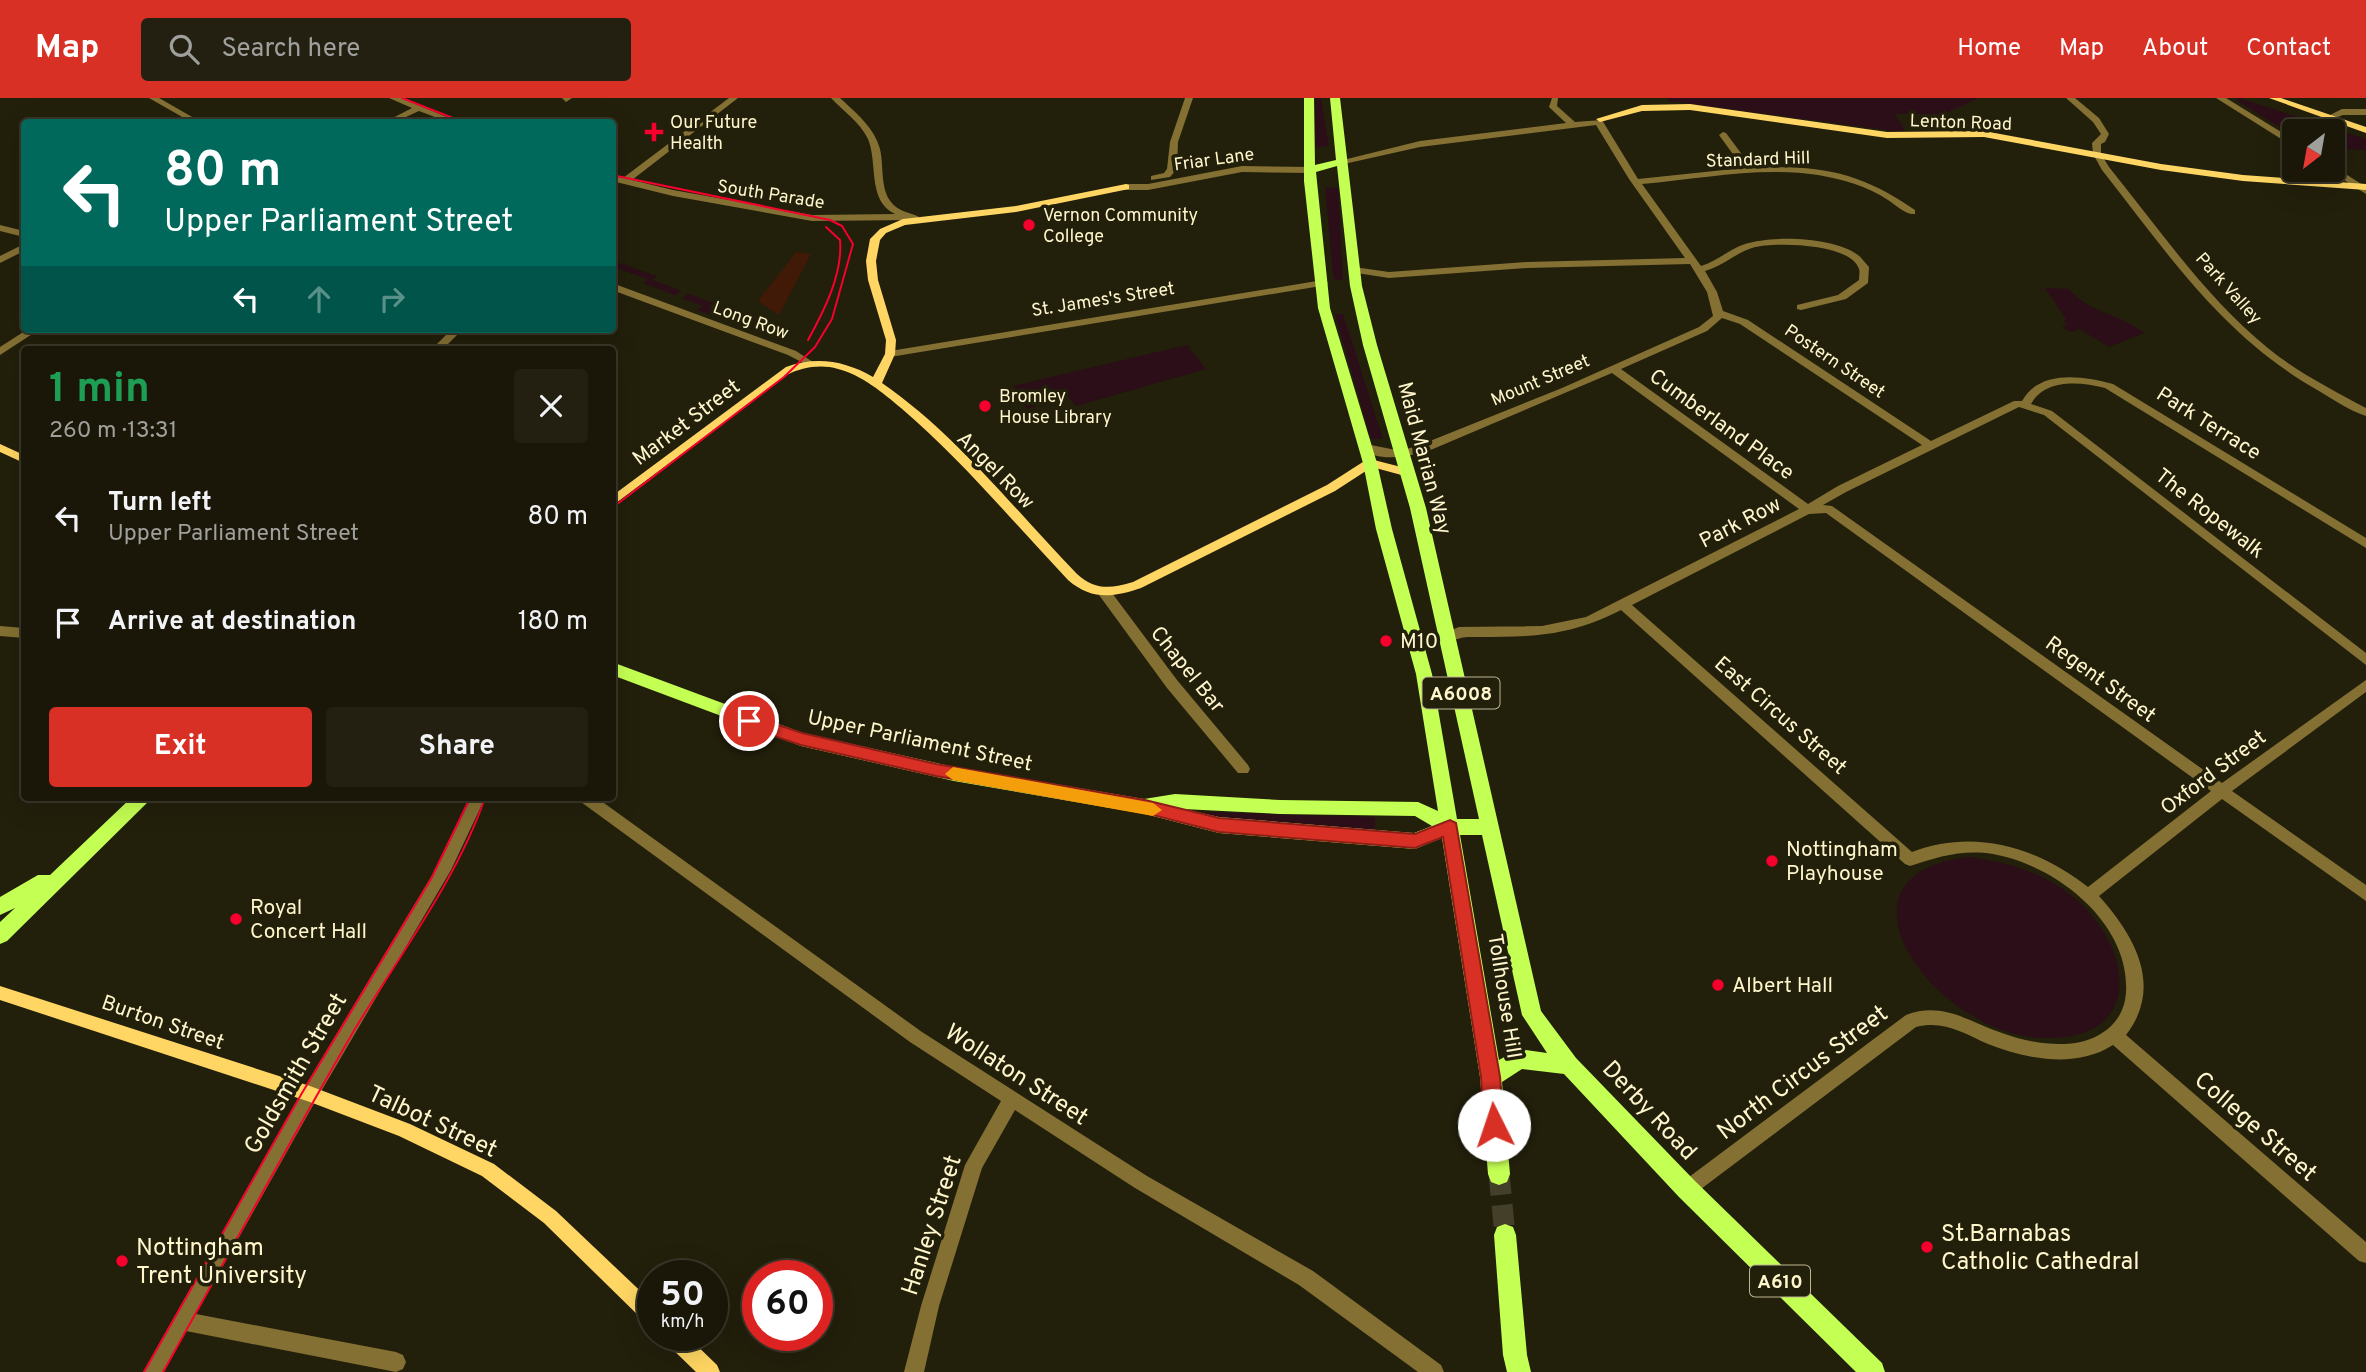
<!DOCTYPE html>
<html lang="en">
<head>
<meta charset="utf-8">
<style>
	:root { --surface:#1a1708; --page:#232012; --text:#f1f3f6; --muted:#9f9f9c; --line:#383629; --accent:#d93025 }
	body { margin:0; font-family:Overpass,sans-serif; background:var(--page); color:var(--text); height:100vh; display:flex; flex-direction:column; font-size:26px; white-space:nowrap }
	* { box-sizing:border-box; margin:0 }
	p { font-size:23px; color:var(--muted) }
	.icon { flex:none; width:38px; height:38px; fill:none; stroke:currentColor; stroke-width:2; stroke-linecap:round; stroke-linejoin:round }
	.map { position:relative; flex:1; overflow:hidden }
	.side { position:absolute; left:21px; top:248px; width:595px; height:455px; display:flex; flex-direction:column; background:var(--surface); border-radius:7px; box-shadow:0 7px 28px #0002,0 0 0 2px var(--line) }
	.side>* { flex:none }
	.top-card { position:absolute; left:21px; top:21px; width:595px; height:214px; border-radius:7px; box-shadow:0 7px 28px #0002,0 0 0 2px var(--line); background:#00695c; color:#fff; overflow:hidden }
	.needle { width:46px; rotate:211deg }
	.fabs { position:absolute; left:2282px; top:21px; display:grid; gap:14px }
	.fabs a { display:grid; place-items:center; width:63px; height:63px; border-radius:7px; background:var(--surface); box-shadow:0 7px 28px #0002,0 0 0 2px var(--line); font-size:35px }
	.speed { position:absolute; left:637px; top:1162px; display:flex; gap:14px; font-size:35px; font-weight:700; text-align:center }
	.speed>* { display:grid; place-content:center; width:91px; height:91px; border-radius:50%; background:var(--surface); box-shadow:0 7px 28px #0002,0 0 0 2px var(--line); line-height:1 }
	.speed small { font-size:18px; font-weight:400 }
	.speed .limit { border:10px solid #d22; background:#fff; color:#111 }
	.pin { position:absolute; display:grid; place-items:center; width:60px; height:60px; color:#fff; margin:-30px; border:4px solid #fff; border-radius:50%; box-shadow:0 2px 7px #0007 }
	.me { position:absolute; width:77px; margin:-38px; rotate:356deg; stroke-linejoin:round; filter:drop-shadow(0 0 5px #0008) }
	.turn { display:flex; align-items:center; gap:24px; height:147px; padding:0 28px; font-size:32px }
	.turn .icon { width:91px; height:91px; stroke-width:2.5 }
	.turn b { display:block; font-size:49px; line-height:60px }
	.lanes { display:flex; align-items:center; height:66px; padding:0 28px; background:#0003; justify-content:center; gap:35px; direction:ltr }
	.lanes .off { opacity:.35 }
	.round { display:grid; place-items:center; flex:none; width:74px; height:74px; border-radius:7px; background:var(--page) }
	.overview { display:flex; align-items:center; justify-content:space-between; height:119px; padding:0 28px }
	h1 { font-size:42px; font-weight:700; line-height:52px; color:#1e9e55 }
	.action { display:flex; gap:14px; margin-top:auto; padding:14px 28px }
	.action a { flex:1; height:80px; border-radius:7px; background:var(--accent); color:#fff; font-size:28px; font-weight:700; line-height:80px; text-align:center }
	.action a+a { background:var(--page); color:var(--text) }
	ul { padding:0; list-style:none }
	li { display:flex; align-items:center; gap:21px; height:105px; padding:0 28px }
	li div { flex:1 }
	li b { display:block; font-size:26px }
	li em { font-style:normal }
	header { display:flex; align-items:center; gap:42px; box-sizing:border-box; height:98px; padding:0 35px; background:var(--accent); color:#fff }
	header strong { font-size:33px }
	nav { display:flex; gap:38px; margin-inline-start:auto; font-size:24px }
	.search { width:490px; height:63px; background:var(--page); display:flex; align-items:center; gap:18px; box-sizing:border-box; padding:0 24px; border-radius:7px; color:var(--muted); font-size:26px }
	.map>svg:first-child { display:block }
</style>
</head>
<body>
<header>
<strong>Map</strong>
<div class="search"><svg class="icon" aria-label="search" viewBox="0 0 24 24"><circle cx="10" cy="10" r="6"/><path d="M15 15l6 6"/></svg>Search here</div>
<nav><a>Home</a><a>Map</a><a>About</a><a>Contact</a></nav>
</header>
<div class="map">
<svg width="2366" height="1274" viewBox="0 0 2366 1274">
	<rect width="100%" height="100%" fill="#221f0b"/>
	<g fill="#2c0e18">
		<path d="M 1315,0 L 1321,0 L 1329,48 L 1315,50 Z"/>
		<path d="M 1668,0 L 1978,0 L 1944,16 L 1895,16 L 1905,33 L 1894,33 L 1668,3 Z"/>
		<path d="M 2239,0 L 2366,41 L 2366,52 L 2333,51 L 2333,33 L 2294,33 L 2294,38 L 2236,2 Z"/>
		<path d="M 1325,89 L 1338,90 L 1343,182 L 1335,182 L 1333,175 Z"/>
		<path d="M 613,163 L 657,178 L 652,182 L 681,193 L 675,197 L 643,185 L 648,181 L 613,169 Z"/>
		<path d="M 2045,190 L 2069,191 C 2088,214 2121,217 2144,235 L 2109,249 L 2080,231 L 2071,234 L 2062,229 L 2067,227 L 2064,223 L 2066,221 Z"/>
		<path d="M 688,196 L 713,205 L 708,210 L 775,233 L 768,237 L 697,212 L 703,208 L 682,200 Z"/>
		<path d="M 1335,216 L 1343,216 L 1383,341 L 1371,341 Z"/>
		<path d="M 1187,247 L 1206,271 L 1076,308 L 1068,298 L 1027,311 L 1013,288 Z"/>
		<path d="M 1205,714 L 1375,719 L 1375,734 L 1205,720 Z"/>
		<path d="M 1971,759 C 2009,765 2043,774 2073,799 C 2135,850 2145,944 2042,940 C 1935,937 1816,774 1971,759 Z"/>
	</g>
	<path fill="#401a06" d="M 796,154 L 811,156 L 779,217 L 758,203 Z"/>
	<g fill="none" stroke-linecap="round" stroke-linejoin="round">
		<path stroke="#433f28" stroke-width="21" stroke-dasharray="21 10" stroke-linecap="butt" d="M 1499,1076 L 1505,1137"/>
		<g fill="#847033" fill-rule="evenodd">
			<path d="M 149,0 L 159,0 L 201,24 L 191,24 Z"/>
			<path d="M 389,0 L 401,0 L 459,24 L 448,24 L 419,13 L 395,24 L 385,24 L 412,10 Z"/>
			<path d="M 562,0 L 572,0 L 566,4 Z"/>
			<path d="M 729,0 L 738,0 L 632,82 L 673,92 L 812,117 L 895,116 C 867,103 878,65 868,41 C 860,24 843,13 831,0 L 840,0 C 856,15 874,29 880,51 C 884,68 880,90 891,104 C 898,114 910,114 919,119 L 914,122 L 812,123 L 673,98 L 612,83 L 612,77 L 623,80 Z"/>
			<path d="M 1185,0 L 1193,0 L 1178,44 L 1177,71 L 1170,79 L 1151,82 L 1151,78 L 1164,75 L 1167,71 L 1170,44 Z"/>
			<path d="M 1552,0 L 1558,0 L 1557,8 L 1575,24 L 1602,22 L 1638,81 L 1743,70 L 1719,37 L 1723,34 L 1726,35 L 1752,70 C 1820,67 1858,73 1915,112 L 1915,116 C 1905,117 1896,107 1888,102 C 1867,88 1842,81 1818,77 C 1761,68 1699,81 1642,86 L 1701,168 C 1717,163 1730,151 1745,146 C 1773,137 1834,139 1858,157 C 1862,160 1865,165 1869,169 L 1868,185 L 1846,201 L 1801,212 L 1797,211 L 1797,207 L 1838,197 L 1859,182 C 1859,178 1860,174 1859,171 C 1851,145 1776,144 1755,149 C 1737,154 1723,168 1705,173 L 1717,194 L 1723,213 L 1748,222 L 1931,343 L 2014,303 L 2022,303 C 2040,271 2083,278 2113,286 L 2366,440 L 2366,450 L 2105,290 C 2080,284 2046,280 2031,306 L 2052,313 L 2366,555 L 2366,567 L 2044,317 L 2019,309 L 1846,394 L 1823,407 L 1832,408 L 2222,685 L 2366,582 L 2366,594 L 2232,693 L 2366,787 L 2366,803 L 2222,701 L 2099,798 C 2134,837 2164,888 2126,937 L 2366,1144 L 2366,1165 L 2359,1163 L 2113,947 C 2076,971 2026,961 1988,946 C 1963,935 1944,922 1916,929 L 1693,1097 L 1687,1100 L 1681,1097 L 1678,1091 L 1681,1085 L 1906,917 C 1943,903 1969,924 2002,935 C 2029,945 2068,952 2095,939 C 2114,930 2125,914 2126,894 C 2130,825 2056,767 1993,756 C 1963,751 1937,759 1910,768 L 1905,766 L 1621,512 C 1567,540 1527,539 1468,539 C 1459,539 1451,545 1442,542 L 1440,539 L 1442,536 L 1459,529 L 1542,528 L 1586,519 L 1799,411 L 1612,275 L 1433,351 C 1410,358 1381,366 1360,350 L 1366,346 L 1401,353 L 1425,345 L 1562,290 L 1699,229 L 1713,218 L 1707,194 L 1690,166 L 1527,170 L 1389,180 L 1350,174 L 1350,170 L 1354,169 L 1389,174 L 1527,164 L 1685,160 L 1629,81 L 1596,27 L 1420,49 L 1344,66 L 1339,63 L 1420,43 L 1566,25 L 1549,9 ZM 1722,220 L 1740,226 L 1922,347 L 1838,388 L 1808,406 L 1621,271 L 1707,233 ZM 1826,415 L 2211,693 L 2088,789 C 2037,749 1974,730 1912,754 L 1632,507 L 1809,416 Z"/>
			<path d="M 2066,0 L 2075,0 L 2099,20 L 2109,36 L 2105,44 L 2101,46 L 2101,56 L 2109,69 C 2160,132 2206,200 2269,251 C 2299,275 2333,292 2366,310 L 2366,318 C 2350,313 2334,302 2319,293 C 2222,238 2169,157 2102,72 L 2093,56 L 2092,45 L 2101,36 L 2093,24 Z"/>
			<path d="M 2216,0 L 2226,0 L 2294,42 L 2294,49 Z"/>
			<path d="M 2342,11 L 2366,11 L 2366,17 L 2343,17 L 2330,22 L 2326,19 Z"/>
			<path d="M 1242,68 L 1311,69 L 1316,72 L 1311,75 L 1242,74 L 1148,92 L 1126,92 L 1121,89 L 1126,86 L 1148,86 Z"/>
			<path d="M 2333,68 L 2366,89 L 2366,96 L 2330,73 L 2333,72 Z"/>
			<path d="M 0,127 L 24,133 L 24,139 L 0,133 Z"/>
			<path d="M 24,146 L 24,153 L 0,165 L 0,158 Z"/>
			<path d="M 1323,182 L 1328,185 L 1327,187 L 890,259 L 885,256 L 890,253 Z"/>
			<path d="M 612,185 L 796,253 L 816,266 L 811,269 L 788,257 L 612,192 Z"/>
			<path d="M 28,231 L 40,231 L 0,257 L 0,249 Z"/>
			<path d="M 452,231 L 463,231 L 442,252 L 431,252 Z"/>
			<path d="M 1104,489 L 1109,491 L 1177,582 L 1248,667 L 1250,671 L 1248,675 L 1238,675 L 1167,590 L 1099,497 L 1098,494 Z"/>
			<path d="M 0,528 L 24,530 L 24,540 L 0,538 Z"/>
			<path d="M 471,700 L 485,700 L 451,772 L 316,1002 L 196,1216 L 396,1254 L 403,1257 L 406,1264 L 403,1271 L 396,1274 L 186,1233 L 164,1274 L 143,1274 L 304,990 L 440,764 Z"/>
			<path d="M 579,700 L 597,700 L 922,934 L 1147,1078 L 1313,1173 L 1441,1267 L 1444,1274 L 1418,1274 L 1299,1187 L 1135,1090 L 1015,1012 L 982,1070 L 939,1208 L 924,1274 L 904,1274 L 921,1208 L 965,1067 L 1001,1003 L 910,944 L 581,704 Z"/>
		</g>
		<g fill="#ffd663" fill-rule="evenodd">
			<path d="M 2269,0 L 2281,0 L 2366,29 L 2366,35 Z"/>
			<path d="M 1690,6 L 1887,34 L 1984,33 L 2161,66 L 2243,77 L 2366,86 L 2366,92 L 2243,83 L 2161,72 L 1984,39 L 1887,40 L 1690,12 L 1642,13 L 1600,24 L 1596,21 L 1642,7 Z"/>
			<path d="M 1126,86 L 1129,87 L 1129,91 L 1016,114 L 905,127 L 886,135 L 880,142 L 876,163 L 878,182 L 896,242 L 895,256 L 882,285 C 957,337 1014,411 1077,476 C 1095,492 1110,491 1133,484 L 1327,387 L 1366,362 L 1370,361 L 1409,371 L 1409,377 L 1405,378 L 1372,369 L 1335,393 L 1141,490 C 1114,499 1092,503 1068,482 C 1013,424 962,362 901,310 C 883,295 862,277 838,271 C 821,266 802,269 787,277 L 612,408 L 612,398 L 786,269 C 817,258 845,263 873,279 L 885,256 L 886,242 L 868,182 L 866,163 L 870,141 L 880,131 L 903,121 L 1016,108 Z"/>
			<path d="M 0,346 L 24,357 L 24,365 L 0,354 Z"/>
			<path d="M 0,888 L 310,988 L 410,1026 L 494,1066 L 556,1113 L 653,1205 L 653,1227 L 646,1225 L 544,1125 L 482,1078 L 399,1038 L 310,1004 L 0,902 Z"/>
			<path d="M 663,1237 L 686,1237 L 717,1267 L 720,1274 L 696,1274 L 665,1244 Z"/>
		</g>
		<g fill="#c4ff53" fill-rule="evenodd">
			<path d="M 1304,0 L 1314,0 L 1315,67 L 1336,62 L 1330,0 L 1340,0 L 1362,188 L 1377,247 L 1426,410 L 1541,913 L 1576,960 L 1695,1083 L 1882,1265 L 1885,1274 L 1856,1274 L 1679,1099 L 1564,976 L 1522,971 L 1502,984 L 1510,1076 L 1507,1084 L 1499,1087 L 1491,1084 L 1488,1076 L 1480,979 L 1442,740 L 1415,751 L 1219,735 L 1145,716 L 954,683 L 801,648 L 612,577 L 612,564 L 803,635 L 954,669 L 1144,701 L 1175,696 L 1280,702 L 1418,704 L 1438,713 L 1416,576 L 1376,431 L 1363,365 L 1318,210 L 1304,83 ZM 1337,68 L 1350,188 L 1363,247 L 1410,410 L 1479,721 L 1457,721 L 1432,576 L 1392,431 L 1377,365 L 1330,210 L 1316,74 ZM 1183,711 L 1280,716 L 1415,718 L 1432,728 L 1414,735 L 1219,719 ZM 1460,737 L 1482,737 L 1522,917 L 1547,955 L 1519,951 L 1499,962 Z"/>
			<path d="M 131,700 L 152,700 L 7,843 L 0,846 L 0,824 L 15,810 L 0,817 L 0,799 L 38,777 L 50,777 Z"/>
			<path d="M 1505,1126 L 1513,1129 L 1516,1137 L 1527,1257 L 1531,1274 L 1507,1274 L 1503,1257 L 1494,1137 L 1497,1129 Z"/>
		</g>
		<g stroke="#f7002e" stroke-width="2">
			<path d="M 402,0 L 463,24"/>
			<path d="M 612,77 L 830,122 L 842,128 L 853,146 L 832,221 L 815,249 L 784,279 L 612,410"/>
			<path d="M 808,242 C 824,213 843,176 840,142 L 826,129"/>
			<path d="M 144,1274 L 302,995 L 431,781 L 470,700"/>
			<path d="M 163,1274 C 227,1160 289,1044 355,931 C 400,856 456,783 485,700"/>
		</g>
	</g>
	<path fill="#d93025" stroke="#8d1f18" stroke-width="2" d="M 749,617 L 802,635 L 936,666 L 1145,702 L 1219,720 L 1415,736 L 1450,722 L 1456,725 L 1500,979 L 1504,1027 L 1501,1033 L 1494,1036 L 1487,1033 L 1484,1027 L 1481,979 L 1443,739 L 1415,750 L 1219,734 L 1145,715 L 936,678 L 801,647 L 744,628 L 741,623 Z"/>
	<path fill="#f59e0b" d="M 953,669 L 1153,705 L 1162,712 L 1153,718 L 953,682 L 945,676 Z"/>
	<g fill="#f7002e" stroke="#221f0b" stroke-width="2.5">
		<path d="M650.5 23.5h7v7h7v7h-7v7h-7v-7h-7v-7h7z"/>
		<circle cx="1029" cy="127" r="7"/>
		<circle cx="985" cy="308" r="7"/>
		<circle cx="1386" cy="543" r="7"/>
		<circle cx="1772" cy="763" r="7"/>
		<circle cx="236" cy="821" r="7"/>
		<circle cx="1718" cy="887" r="7"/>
		<circle cx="1927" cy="1149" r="7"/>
		<circle cx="122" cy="1163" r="7"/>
	</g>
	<g text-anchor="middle" stroke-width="7" stroke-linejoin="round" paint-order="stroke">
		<g font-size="18" fill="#fff6cc" stroke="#221f0b" text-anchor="start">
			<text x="670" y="30">Our Future<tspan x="670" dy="21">Health</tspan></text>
			<text x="1043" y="123">Vernon Community<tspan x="1043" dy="21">College</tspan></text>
			<text x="999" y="304">Bromley<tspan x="999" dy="21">House Library</tspan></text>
		</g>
		<g font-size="18" fill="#fff6cc" stroke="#221f0b">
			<text transform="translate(1961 24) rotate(2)" y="6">Lenton Road</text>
			<text transform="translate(1214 61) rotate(-8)" y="6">Friar Lane</text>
			<text transform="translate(1758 61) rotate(-2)" y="6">Standard Hill</text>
			<text transform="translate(771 96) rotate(9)" y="6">South Parade</text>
			<text transform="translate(2229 190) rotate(48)" y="6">Park Valley</text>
			<text transform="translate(1103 201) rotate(-9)" y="6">St. James's Street</text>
			<text transform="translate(751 222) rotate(20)" y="6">Long Row</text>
			<text transform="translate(1835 263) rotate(34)" y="6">Postern Street</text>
			<text transform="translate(1540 282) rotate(-23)" y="6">Mount Street</text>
		</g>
		<g fill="#221f0b" stroke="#bdb692" stroke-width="2">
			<rect x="1422.5" y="579.5" width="77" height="31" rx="5"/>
			<rect x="1750" y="1167.5" width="60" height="31" rx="5"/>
		</g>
		<g font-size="19" font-weight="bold" fill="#fff6cc">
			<text x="1461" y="602">A6008</text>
			<text x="1780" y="1190">A610</text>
		</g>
		<g font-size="21" fill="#fff6cc" stroke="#221f0b">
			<text transform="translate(686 324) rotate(-37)" y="7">Market Street</text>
			<text transform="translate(2209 325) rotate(32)" y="7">Park Terrace</text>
			<text transform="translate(1722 326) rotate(36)" y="7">Cumberland Place</text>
			<text transform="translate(1425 360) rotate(75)" y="7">Maid Marian Way</text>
			<text transform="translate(996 372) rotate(45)" y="7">Angel Row</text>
			<text transform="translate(2210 415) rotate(38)" y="7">The Ropewalk</text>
			<text transform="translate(1740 424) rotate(-27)" y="7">Park Row</text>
			<text transform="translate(1188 571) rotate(51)" y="7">Chapel Bar</text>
			<text transform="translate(2101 581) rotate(36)" y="7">Regent Street</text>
			<text transform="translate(1781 617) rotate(41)" y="7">East Circus Street</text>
			<text transform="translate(920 642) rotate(12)" y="7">Upper Parliament Street</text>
			<text transform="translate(2213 674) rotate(-37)" y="7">Oxford Street</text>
			<text transform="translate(1505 898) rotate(81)" y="7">Tollhouse Hill</text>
			<text transform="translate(163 924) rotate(19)" y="7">Burton Street</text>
		</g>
		<g font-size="21" fill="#fff6cc" stroke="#221f0b" text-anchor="start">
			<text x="1400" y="550">M10</text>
			<text x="1786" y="758">Nottingham<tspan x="1786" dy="24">Playhouse</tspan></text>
			<text x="250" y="816">Royal<tspan x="250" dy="24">Concert Hall</tspan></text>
			<text x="1732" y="894">Albert Hall</text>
		</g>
		<g font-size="24" fill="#fff6cc" stroke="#221f0b">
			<text transform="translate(1802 974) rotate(-37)" y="8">North Circus Street</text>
			<text transform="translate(295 975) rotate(-60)" y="8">Goldsmith Street</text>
			<text transform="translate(1017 976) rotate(33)" y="8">Wollaton Street</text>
			<text transform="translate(1650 1012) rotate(47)" y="8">Derby Road</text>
			<text transform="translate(433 1023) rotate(25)" y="8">Talbot Street</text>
			<text transform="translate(2256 1028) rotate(41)" y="8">College Street</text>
			<text transform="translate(931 1127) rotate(-72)" y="8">Hanley Street</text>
		</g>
		<g font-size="24" fill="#fff6cc" stroke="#221f0b" text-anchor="start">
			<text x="1941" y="1143">St.Barnabas<tspan x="1941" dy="28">Catholic Cathedral</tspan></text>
			<text x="136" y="1157">Nottingham<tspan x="136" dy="28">Trent University</tspan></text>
		</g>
	</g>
</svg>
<div class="fabs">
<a><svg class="needle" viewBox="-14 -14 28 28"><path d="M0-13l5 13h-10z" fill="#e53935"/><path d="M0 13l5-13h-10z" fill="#9f9f9c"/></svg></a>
</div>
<div class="speed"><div>50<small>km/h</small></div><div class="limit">60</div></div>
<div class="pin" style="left:749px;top:623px;background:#d93025"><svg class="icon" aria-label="arrive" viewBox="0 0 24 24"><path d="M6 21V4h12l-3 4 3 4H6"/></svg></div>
<svg class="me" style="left:1494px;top:1027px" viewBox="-20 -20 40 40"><circle r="19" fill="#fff"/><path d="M0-13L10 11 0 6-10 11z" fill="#d93025"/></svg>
<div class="top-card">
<div class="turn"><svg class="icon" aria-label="left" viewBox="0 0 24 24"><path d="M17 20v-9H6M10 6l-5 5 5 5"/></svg><div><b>80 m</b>Upper Parliament Street</div></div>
<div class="lanes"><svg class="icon" aria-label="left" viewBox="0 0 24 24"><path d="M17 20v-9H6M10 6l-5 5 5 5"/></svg><svg class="icon off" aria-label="ahead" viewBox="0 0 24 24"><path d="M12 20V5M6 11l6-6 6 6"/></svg><svg class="icon off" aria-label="right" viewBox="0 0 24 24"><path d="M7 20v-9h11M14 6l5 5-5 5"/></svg></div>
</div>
<section class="side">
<div class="overview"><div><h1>1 min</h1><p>260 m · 13:31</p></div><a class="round"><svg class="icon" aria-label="close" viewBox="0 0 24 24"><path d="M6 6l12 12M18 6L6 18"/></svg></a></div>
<ul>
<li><svg class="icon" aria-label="left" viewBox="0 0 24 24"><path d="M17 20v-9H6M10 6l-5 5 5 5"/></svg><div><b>Turn left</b><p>Upper Parliament Street</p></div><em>80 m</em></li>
<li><svg class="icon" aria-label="arrive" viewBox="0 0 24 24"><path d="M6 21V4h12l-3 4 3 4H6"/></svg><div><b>Arrive at destination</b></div><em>180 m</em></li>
</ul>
<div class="action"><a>Exit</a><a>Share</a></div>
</section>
</div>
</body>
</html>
